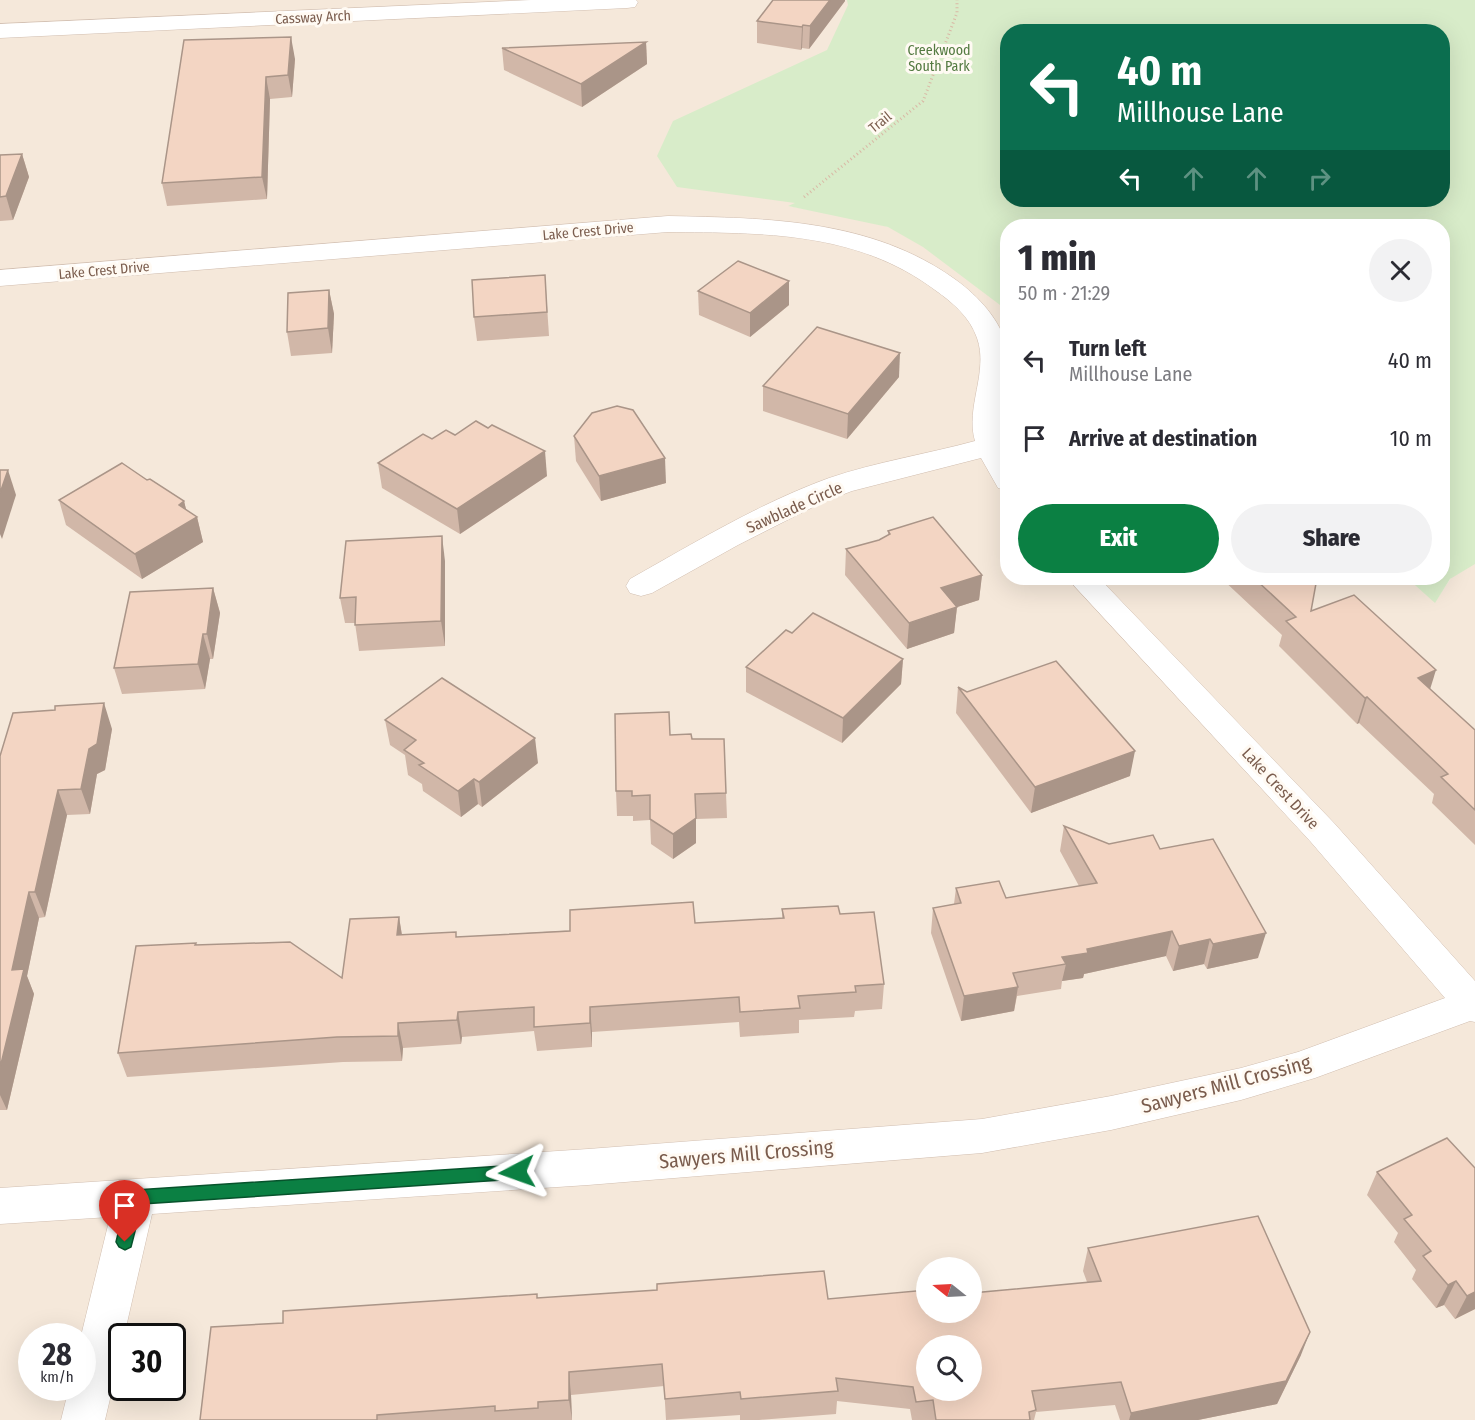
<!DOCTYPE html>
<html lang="en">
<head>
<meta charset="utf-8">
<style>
	:root { --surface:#fff; --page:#f2f2f3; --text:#2b2b33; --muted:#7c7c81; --accent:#0b8043 }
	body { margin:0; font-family:"Fira Sans Condensed",sans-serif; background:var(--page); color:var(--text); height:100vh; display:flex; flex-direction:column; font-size:22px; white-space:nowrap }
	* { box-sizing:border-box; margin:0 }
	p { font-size:20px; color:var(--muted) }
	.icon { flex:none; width:33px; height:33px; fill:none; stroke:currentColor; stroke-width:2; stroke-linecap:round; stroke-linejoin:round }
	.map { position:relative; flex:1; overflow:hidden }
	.details { position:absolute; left:1000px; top:219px; width:450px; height:366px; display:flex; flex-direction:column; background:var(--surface); border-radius:24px; box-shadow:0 6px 24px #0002 }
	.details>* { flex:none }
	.guide { position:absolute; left:1000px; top:24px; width:450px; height:183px; border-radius:24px; box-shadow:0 6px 24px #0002; background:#0b6e4f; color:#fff; overflow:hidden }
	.needle { width:39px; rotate:288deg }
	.fabs { position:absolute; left:916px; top:1257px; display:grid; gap:12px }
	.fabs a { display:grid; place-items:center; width:66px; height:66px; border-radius:50%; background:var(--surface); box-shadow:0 6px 24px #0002; font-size:30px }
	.speed { position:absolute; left:18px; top:1323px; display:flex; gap:12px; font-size:30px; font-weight:700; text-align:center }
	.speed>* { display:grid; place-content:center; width:78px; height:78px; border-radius:50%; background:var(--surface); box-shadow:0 6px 24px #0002; line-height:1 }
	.speed small { font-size:15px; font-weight:400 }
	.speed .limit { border:3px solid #111; border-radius:9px; background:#fff; color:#111 }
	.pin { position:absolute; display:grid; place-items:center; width:51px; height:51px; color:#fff; margin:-62px -26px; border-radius:50% 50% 50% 0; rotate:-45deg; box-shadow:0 0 6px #0007 }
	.pin .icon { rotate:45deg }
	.me { position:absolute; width:66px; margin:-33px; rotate:266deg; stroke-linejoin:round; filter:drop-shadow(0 0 4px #0008) }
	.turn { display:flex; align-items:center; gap:21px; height:126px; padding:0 18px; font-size:27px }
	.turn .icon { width:78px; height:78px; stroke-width:2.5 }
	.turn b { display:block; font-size:42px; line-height:51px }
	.lanes { display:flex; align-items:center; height:57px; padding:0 18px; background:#0003; justify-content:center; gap:30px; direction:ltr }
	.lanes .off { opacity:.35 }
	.round { display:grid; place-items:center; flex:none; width:63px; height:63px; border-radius:32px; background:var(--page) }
	.headline { display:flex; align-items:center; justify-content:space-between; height:102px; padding:0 18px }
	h1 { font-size:36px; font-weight:800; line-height:45px }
	.cta { display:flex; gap:12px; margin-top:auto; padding:12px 18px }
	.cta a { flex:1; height:69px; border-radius:36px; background:var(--accent); color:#fff; font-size:24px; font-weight:800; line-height:69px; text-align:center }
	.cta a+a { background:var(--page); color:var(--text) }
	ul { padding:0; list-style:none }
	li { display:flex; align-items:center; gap:18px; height:78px; padding:0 18px }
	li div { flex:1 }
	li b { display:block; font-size:22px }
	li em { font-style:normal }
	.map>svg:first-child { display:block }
</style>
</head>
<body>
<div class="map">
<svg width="1475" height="1420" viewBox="0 0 1475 1420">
	<rect width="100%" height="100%" fill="#fdf6ec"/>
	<path fill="#f5e8da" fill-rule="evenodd" d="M 0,0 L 869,0 L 809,199 L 789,206 L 872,222 L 940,243 L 1008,294 L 1008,578 L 1407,578 L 1435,602 L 1475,542 L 1475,1420 L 0,1420 ZM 927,1268 L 972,1268 L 972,1312 L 927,1312 ZM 32,1336 L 82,1336 L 82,1388 L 32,1388 ZM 122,1336 L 172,1336 L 172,1388 L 122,1388 ZM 927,1346 L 972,1346 L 972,1390 L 927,1390 Z"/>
	<path fill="#d8ecc9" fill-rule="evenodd" d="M 847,0 L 1475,0 L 1475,564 L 1450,579 L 1435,603 L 1407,578 L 1443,578 L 1443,226 L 1008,226 L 1008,311 L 923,247 L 888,227 L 788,206 L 795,203 L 677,187 L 657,156 L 673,121 L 827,50 L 848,5 ZM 1008,32 L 1443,32 L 1443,200 L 1008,200 Z"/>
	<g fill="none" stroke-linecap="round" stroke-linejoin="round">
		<defs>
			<g id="minor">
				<path d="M 531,0 L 636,0 L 638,2 L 635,7 L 627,8 L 0,38 L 0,24 Z"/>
				<path d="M 668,216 C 768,218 872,219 956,280 C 978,296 1001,320 1007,348 C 1012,372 1002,396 1001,420 C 1000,434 1007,443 1008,455 C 1009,466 1008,479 1008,491 L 998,488 L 981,458 L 852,491 L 823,502 L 738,545 L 652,593 L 641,596 L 630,593 L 626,586 L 630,579 C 694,543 760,503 829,478 C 876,462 927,454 975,441 C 965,407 989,372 977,338 C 970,317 952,302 935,290 C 856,231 763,233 668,232 L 0,286 L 0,270 Z"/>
				<path d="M 1067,578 L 1099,578 L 1334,823 L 1475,981 L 1475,1022 L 1470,1021 L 1315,1078 L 1241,1100 L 1111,1130 L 982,1153 L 588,1185 L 152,1214 L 124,1336 L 122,1336 L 122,1348 L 105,1420 L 61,1420 L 69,1388 L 82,1388 L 81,1336 L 110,1217 L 0,1224 L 0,1188 L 588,1149 L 982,1119 L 1111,1096 L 1241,1068 L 1298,1052 L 1445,998 L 1310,841 Z"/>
			</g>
		</defs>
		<use href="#minor" stroke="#d1beb0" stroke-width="1"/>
		<path stroke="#d9b8a5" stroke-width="3" stroke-dasharray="1 3" stroke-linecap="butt" d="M 804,197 L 923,101 L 957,13 L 957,0"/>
		<use href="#minor" fill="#fff" fill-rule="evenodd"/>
	</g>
	<g fill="#d1b7a8">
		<path d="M 845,1 L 809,49 L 802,48 L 801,50 L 757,43 L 757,21 Z"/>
		<path d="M 184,40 L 295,59 L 292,97 L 270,99 L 267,199 L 167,206 L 162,183 Z"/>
		<path d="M 646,42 L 647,64 L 582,107 L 504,70 L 502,48 Z"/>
		<path d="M 22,154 L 29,177 L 13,220 L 0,221 L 0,155 Z"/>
		<path d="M 545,275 L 549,336 L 477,341 L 474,317 Z"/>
		<path d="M 329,290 L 334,314 L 332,353 L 291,356 L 287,332 Z"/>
		<path d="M 698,291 L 789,305 L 750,337 L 699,315 Z"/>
		<path d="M 899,377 L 847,439 L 763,411 L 763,386 Z"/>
		<path d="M 455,435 L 547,476 L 460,534 L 382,488 L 378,463 L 432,439 Z"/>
		<path d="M 574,436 L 666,483 L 601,501 L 576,461 Z"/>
		<path d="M 59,500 L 184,501 L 186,510 L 197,517 L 203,542 L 142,579 L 66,525 Z"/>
		<path d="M 888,531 L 982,575 L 979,600 L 957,607 L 954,633 L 907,649 L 845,575 L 846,549 L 879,540 L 888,535 Z"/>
		<path d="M 445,561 L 445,646 L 359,651 L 355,623 L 345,623 L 340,598 Z"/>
		<path d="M 1221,578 L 1317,578 L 1311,611 L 1430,689 L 1475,730 L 1475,845 L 1432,803 L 1434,794 L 1359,723 L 1357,724 L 1279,646 L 1282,635 Z"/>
		<path d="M 213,588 L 220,613 L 213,659 L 210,659 L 205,689 L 122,694 L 114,668 Z"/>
		<path d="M 792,633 L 903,659 L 901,684 L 842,743 L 746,692 L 746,667 Z"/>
		<path d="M 958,687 L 967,692 L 1130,776 L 1031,813 L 956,713 Z"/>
		<path d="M 385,720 L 538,763 L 482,807 L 478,804 L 461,817 L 423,791 L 422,784 L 408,775 L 405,755 L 390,745 Z"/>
		<path d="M 112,729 L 105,770 L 97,774 L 90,814 L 67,815 L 45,917 L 39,918 L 27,976 L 34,994 L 7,1110 L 0,1110 L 0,756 Z"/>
		<path d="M 670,735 L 692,739 L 726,793 L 727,818 L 696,819 L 696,843 L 673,859 L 651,844 L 650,820 L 633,821 L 633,816 L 617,816 L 616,791 Z"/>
		<path d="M 1064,826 L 1109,844 L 1160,849 L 1258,958 L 1207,969 L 1204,964 L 1173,971 L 1166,956 L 1084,974 L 1083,978 L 1062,981 L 1061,989 L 1017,996 L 1014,1011 L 961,1021 L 931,933 L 933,908 L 954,904 L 956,888 L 1006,898 L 1079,886 L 1060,851 Z"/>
		<path d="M 782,909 L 840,914 L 884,984 L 882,1009 L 855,1011 L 854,1017 L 799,1020 L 799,1033 L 740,1037 L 739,1022 L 592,1032 L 592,1047 L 537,1051 L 534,1031 L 462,1037 L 461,1044 L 403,1048 L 402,1061 L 343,1062 L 127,1077 L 118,1053 L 196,943 L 197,945 L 342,978 L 399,917 L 402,935 L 457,937 L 782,918 Z"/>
		<path d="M 1475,1168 L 1475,1309 L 1455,1319 L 1444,1305 L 1436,1308 L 1412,1279 L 1416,1270 L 1394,1242 L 1398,1233 L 1367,1195 L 1377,1172 Z"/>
		<path d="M 1088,1248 L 1301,1355 L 1277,1404 L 1198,1420 L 1120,1420 L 1115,1405 L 1036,1412 L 1034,1420 L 912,1420 L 910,1409 L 837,1401 L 836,1414 L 759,1420 L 740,1420 L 740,1415 L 666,1420 L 664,1386 L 571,1395 L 572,1420 L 200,1420 L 283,1323 L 537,1298 L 828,1299 L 927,1312 L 1087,1282 L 1083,1271 Z"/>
	</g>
	<g fill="#aa9588">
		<path d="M 830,0 L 845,0 L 845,1 L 809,49 L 810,26 Z"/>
		<path d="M 803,25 L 802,48 L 801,50 L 802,27 Z"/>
		<path d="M 291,37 L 295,59 L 292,97 L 288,75 Z"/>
		<path d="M 646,42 L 647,64 L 582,107 L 581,84 Z"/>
		<path d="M 266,77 L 270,99 L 267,199 L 262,177 Z"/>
		<path d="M 22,154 L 29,177 L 13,220 L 6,196 Z"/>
		<path d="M 789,281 L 789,305 L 750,337 L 750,313 Z"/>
		<path d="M 329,290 L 334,314 L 332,353 L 328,328 Z"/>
		<path d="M 900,353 L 899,377 L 847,439 L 848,414 Z"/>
		<path d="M 545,451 L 547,476 L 460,534 L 457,509 Z"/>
		<path d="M 665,458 L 666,483 L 601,501 L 599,476 Z"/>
		<path d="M 8,470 L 16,495 L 2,539 L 0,534 L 0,493 Z"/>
		<path d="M 184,501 L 189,521 L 197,517 L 203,542 L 142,579 L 135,554 L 179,505 Z"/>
		<path d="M 442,536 L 445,561 L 445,646 L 441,621 Z"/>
		<path d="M 982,575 L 979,600 L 939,613 L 941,588 Z"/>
		<path d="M 213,588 L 220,613 L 213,659 L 207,634 Z"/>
		<path d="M 957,607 L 954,633 L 907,649 L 909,623 Z"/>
		<path d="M 203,634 L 210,659 L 205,689 L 198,664 Z"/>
		<path d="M 903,659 L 901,684 L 842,743 L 843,718 Z"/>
		<path d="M 1436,670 L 1428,696 L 1418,678 Z"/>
		<path d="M 1367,697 L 1359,723 L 1357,724 L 1365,698 Z"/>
		<path d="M 104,703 L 112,729 L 105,770 L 97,774 L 90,814 L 81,789 L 89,749 Z"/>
		<path d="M 535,738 L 538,763 L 482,807 L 479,782 Z"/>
		<path d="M 1135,751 L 1130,776 L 1031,813 L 1035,787 Z"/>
		<path d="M 474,779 L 478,804 L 461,817 L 458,791 Z"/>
		<path d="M 58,790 L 67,815 L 45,917 L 35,892 Z"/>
		<path d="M 696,818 L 696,843 L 673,859 L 673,834 Z"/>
		<path d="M 29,892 L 39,918 L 27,976 L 34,994 L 7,1110 L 0,1095 L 0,1068 L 12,970 Z"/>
		<path d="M 399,917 L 403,942 L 397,935 Z"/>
		<path d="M 1172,931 L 1166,956 L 1084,974 L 1083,978 L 1062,981 L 1066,964 L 1062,957 L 1087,949 Z"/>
		<path d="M 1266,933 L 1258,958 L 1207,969 L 1213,944 Z"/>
		<path d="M 1210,939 L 1204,964 L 1173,971 L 1179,946 Z"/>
		<path d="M 1018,987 L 1014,1011 L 961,1021 L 964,996 Z"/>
		<path d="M 590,1007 L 592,1032 L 592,1047 L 590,1023 Z"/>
		<path d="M 458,1012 L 462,1037 L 461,1044 L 457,1020 Z"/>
		<path d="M 398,1023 L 403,1048 L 402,1061 L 398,1036 Z"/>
		<path d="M 1456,1281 L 1444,1305 L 1436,1308 L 1448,1285 Z"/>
		<path d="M 1475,1292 L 1475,1309 L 1455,1319 L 1467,1296 Z"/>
		<path d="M 1310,1332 L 1301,1355 L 1277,1404 L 1198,1420 L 1129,1420 L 1131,1413 Z"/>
		<path d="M 569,1372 L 571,1395 L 572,1420 L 569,1400 Z"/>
	</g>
	<g fill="#f3d5c3" stroke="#aa9588" stroke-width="1.5" fill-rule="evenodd">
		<path d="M 773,0 L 830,0 L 810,26 L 803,25 L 802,27 L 757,21 Z"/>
		<path d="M 291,37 L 288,75 L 266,77 L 262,177 L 162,183 L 184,40 Z"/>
		<path d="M 646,42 L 581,84 L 502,48 Z"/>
		<path d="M 22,154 L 6,196 L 0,197 L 0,155 Z"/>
		<path d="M 738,261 L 789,281 L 750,313 L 698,291 Z"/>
		<path d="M 545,275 L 547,312 L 474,317 L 472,280 Z"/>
		<path d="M 329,290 L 328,328 L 287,332 L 288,293 Z"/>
		<path d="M 817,327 L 900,353 L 848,414 L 763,386 Z"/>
		<path d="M 617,406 L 633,410 L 665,458 L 599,476 L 574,436 L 592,413 Z"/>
		<path d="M 476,421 L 488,428 L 492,425 L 545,451 L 457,509 L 378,463 L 423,434 L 432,439 L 446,430 L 455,435 Z"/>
		<path d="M 122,463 L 147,480 L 150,479 L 184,501 L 179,505 L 197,517 L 135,554 L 59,500 Z"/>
		<path d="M 0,470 L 8,470 L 0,493 Z"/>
		<path d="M 933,517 L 982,575 L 941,588 L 957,607 L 909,623 L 846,549 L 879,540 L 890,534 L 888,531 Z"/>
		<path d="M 442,536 L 441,621 L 355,625 L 356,597 L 340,598 L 346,541 Z"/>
		<path d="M 1254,578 L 1317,578 L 1311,611 L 1354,595 L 1436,670 L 1418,678 L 1475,730 L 1475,810 L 1441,777 L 1448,774 L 1367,697 L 1365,698 L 1286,621 L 1296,617 Z"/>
		<path d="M 213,588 L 207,634 L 203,634 L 198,664 L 114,668 L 130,592 Z"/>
		<path d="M 813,613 L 903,659 L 843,718 L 746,667 L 786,630 L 792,633 Z"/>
		<path d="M 1056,661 L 1135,751 L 1035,787 L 958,687 L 967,692 Z"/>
		<path d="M 442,678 L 535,738 L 479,782 L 474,779 L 458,791 L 419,765 L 424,763 L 404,750 L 416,740 L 385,720 Z"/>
		<path d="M 104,703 L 97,744 L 89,749 L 81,789 L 58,790 L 35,892 L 29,892 L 12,970 L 24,969 L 0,1068 L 0,756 L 13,713 L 55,710 L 55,706 Z"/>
		<path d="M 669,712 L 670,735 L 691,734 L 692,739 L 724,739 L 726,793 L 695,794 L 696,818 L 673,834 L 650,819 L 650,795 L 632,796 L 632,791 L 616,791 L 615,714 Z"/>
		<path d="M 1064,826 L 1109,844 L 1153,835 L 1160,849 L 1213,839 L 1266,933 L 1213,944 L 1210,939 L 1179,946 L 1172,931 L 1087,949 L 1088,953 L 1062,957 L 1066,964 L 1013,973 L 1018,987 L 964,996 L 933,908 L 961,903 L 956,888 L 999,881 L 1006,898 L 1097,883 Z"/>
		<path d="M 693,902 L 695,923 L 784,918 L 782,909 L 838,906 L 840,914 L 874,912 L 884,984 L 855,986 L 856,992 L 798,996 L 800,1008 L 740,1012 L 739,997 L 590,1007 L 590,1023 L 534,1027 L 534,1007 L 458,1012 L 457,1020 L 398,1023 L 398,1036 L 337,1037 L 118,1053 L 136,946 L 196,943 L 195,945 L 290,942 L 342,978 L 350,919 L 399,917 L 397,935 L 456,932 L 456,937 L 570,931 L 570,910 Z"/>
		<path d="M 1447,1138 L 1475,1168 L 1475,1292 L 1467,1296 L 1456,1281 L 1448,1285 L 1423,1256 L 1431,1251 L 1404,1219 L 1412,1215 L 1377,1172 Z"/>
		<path d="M 1258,1216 L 1310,1332 L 1286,1381 L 1131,1413 L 1121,1382 L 1032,1391 L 1036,1410 L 1029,1412 L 1030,1420 L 936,1420 L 933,1400 L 916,1402 L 913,1387 L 836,1378 L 838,1391 L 741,1399 L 740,1392 L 665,1399 L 662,1364 L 569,1372 L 569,1400 L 538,1402 L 538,1408 L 495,1411 L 495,1406 L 377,1415 L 377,1420 L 200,1420 L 211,1327 L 283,1323 L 283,1311 L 537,1294 L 537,1298 L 657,1290 L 657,1284 L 824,1271 L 828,1299 L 927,1290 L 927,1312 L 972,1312 L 972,1293 L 1101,1281 L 1088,1248 ZM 927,1346 L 972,1346 L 972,1390 L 927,1390 Z"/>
	</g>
	<path fill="#0b8043" stroke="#07532c" stroke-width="1.5" d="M 517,1165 L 523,1167 L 525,1172 L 523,1177 L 517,1179 L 142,1204 L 131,1247 L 125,1250 L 119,1247 L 116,1242 L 127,1197 L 129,1192 L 135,1190 Z"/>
	<g text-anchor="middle" stroke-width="6" stroke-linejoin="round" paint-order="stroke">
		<g font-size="14" fill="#7a5c4d" stroke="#fffaf3">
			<text transform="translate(313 17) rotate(-3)" y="5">Cassway Arch</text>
			<text transform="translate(880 122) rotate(-39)" y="5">Trail</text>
			<text transform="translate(588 231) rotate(-5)" y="5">Lake Crest Drive</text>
			<text transform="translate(104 270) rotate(-5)" y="5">Lake Crest Drive</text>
		</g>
		<g font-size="14" fill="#537a41" stroke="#fffaf3">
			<text x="939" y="55">Creekwood<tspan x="939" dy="16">South Park</tspan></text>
		</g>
		<g font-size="16" fill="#7a5c4d" stroke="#fffaf3">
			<text transform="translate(794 507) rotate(-24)" y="6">Sawblade Circle</text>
			<text transform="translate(1281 788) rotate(47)" y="6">Lake Crest Drive</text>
		</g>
		<g font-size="20" fill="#7a5c4d" stroke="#fffaf3">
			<text transform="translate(1226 1084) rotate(-15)" y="7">Sawyers Mill Crossing</text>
			<text transform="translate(746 1154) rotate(-5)" y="7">Sawyers Mill Crossing</text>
		</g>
	</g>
</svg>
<div class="fabs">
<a><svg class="needle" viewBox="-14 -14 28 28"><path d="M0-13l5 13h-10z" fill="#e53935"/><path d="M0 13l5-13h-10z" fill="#7c7c81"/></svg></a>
<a><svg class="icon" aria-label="search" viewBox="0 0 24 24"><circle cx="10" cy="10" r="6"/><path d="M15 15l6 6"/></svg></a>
</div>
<div class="speed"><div>28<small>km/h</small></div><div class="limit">30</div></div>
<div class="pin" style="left:125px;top:1242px;background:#d93025"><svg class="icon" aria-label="arrive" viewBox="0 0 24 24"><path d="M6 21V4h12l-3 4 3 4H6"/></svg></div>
<svg class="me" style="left:517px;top:1172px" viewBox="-20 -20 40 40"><path d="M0-17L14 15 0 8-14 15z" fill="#0b8043" stroke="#fff" stroke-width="4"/></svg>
<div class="guide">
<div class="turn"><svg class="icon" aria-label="left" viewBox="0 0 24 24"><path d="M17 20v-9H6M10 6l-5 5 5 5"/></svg><div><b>40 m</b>Millhouse Lane</div></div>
<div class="lanes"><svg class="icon" aria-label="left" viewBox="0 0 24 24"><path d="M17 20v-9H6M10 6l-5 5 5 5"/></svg><svg class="icon off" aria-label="ahead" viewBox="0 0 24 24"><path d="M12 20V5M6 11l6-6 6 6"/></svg><svg class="icon off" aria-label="ahead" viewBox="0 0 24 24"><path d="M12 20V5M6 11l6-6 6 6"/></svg><svg class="icon off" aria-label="right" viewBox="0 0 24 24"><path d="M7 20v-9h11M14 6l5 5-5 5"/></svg></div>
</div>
<section class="details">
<div class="headline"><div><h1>1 min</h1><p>50 m · 21:29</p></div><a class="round"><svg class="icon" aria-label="close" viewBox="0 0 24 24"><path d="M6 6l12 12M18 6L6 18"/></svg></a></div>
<ul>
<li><svg class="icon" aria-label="left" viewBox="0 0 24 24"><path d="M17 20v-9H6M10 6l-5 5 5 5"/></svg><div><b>Turn left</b><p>Millhouse Lane</p></div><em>40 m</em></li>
<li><svg class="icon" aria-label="arrive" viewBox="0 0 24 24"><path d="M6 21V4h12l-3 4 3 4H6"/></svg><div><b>Arrive at destination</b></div><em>10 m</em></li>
</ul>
<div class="cta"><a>Exit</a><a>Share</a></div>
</section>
</div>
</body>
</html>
